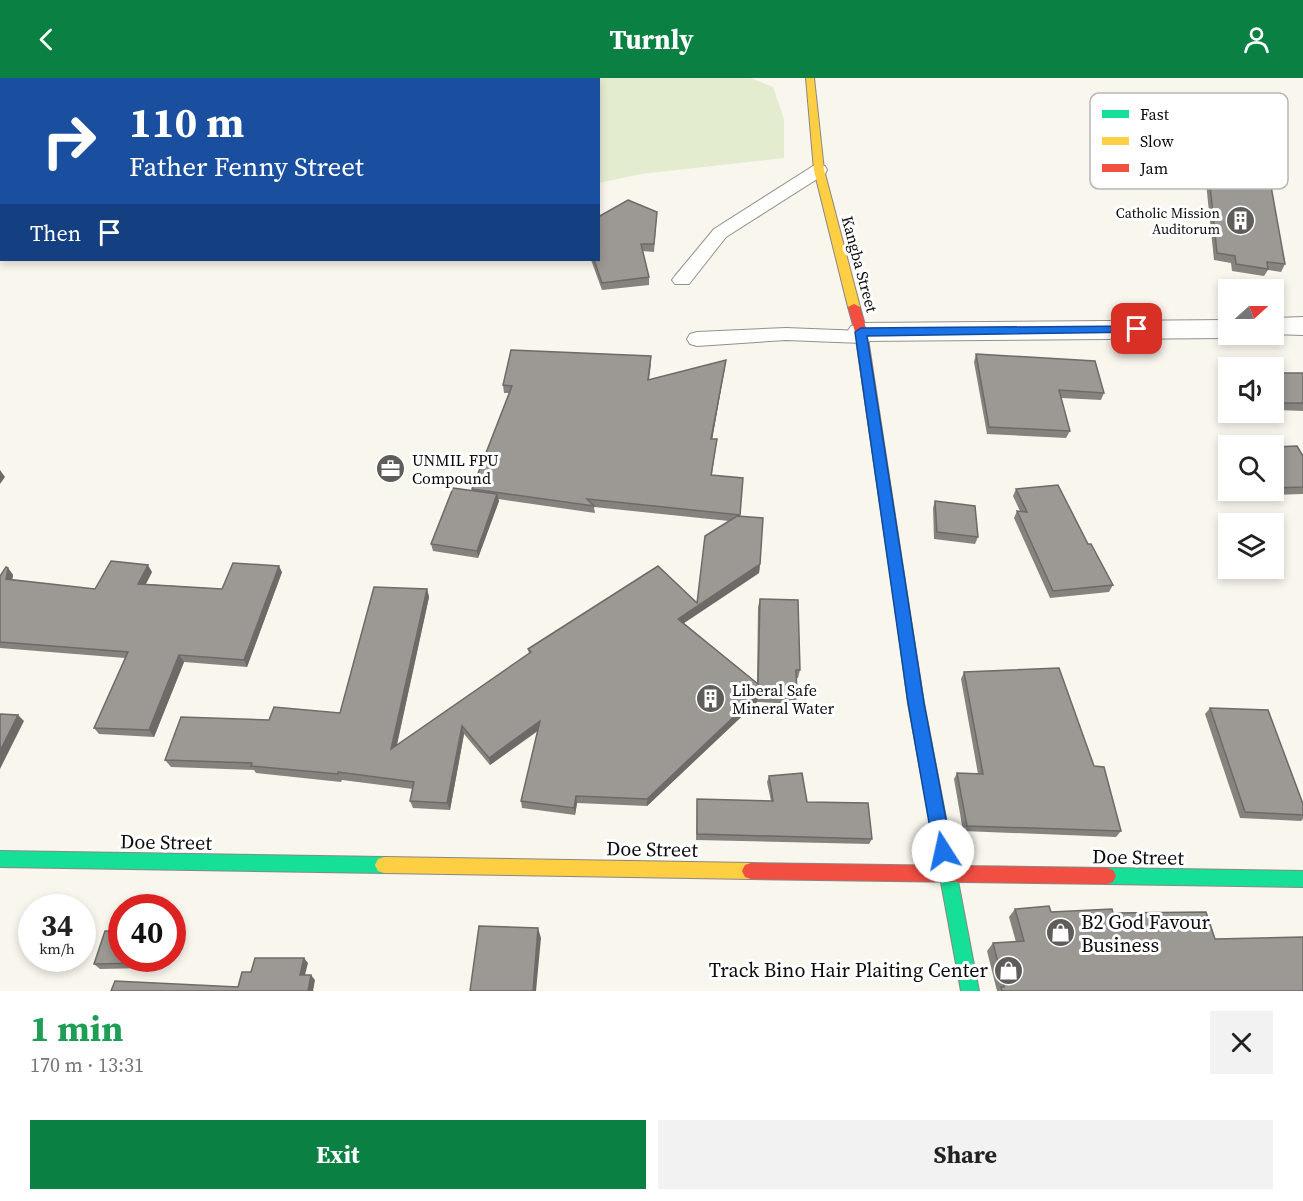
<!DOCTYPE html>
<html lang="en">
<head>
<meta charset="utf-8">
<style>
	:root { --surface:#fff; --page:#f2f2f2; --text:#222; --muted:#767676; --accent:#0b8043 }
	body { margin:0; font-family:"Source Serif 4",serif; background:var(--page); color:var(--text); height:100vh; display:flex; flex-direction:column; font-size:22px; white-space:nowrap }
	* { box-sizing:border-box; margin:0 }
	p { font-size:20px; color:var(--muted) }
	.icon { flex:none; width:33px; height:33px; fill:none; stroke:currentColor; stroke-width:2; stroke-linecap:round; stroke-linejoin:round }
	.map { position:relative; height:913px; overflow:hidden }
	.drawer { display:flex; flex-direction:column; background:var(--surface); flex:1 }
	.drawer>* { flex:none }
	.hud { position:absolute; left:0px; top:0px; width:600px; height:183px; box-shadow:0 3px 9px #0003; background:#1a4fa0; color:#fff; overflow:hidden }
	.needle { width:39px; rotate:69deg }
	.controls { position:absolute; left:1218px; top:201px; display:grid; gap:12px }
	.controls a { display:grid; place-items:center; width:66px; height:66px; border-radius:0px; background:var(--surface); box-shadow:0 3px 9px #0003; font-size:30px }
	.speed { position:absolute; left:18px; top:816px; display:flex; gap:12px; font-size:30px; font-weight:700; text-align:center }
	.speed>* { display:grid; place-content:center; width:78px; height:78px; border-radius:50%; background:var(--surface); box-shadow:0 3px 9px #0003; line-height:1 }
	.speed small { font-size:15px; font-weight:400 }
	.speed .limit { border:9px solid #d22; background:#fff; color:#111 }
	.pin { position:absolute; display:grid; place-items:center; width:51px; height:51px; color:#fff; margin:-26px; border-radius:12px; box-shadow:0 3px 9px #0006 }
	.me { position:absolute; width:66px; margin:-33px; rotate:350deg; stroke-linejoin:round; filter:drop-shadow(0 0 4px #0008) }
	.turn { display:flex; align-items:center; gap:21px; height:126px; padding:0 30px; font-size:27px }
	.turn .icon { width:78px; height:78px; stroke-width:2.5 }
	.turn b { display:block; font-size:42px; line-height:51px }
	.then { display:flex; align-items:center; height:57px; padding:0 30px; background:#0003; gap:12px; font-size:22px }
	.round { display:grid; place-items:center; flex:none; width:63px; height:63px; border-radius:0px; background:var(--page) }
	.overview { display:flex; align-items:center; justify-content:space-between; height:102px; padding:0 30px }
	h1 { font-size:36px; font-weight:700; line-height:45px; color:#1e9e55 }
	.primary-button { display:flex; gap:12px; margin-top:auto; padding:12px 30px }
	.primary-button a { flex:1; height:69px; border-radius:0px; background:var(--accent); color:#fff; font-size:24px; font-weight:700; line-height:69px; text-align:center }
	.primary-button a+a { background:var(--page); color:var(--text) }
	header { display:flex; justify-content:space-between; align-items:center; height:78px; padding:0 30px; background:var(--accent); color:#fff; font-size:27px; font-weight:700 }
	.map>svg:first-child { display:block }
</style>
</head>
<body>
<header><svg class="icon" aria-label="back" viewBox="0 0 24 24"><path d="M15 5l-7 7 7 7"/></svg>Turnly<svg class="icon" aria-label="person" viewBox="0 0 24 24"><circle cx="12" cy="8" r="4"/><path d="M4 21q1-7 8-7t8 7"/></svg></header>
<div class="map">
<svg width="1303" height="913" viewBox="0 0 1303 913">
	<rect width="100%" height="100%" fill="#f9f6ee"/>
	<path fill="#e4ecd0" d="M 124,0 L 751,0 L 773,9 L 784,41 L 784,80 L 641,96 L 599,105 L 598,2 L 123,1 Z"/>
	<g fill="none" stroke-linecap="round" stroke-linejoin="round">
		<defs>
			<g id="lane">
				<path d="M 819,87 L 825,88 L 827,92 L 825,96 L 726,159 L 689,206 L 675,206 L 672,202 L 675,198 L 714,151 L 813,88 Z"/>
				<path d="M 786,250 L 862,253 L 869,254 L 872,259 L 869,264 L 862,265 L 786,262 L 697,268 L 690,266 L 687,261 L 690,256 L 697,254 Z"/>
			</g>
			<g id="street">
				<path d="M 81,0 L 101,0 L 80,2 Z"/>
				<path d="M 0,111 L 2,111 L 0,127 Z"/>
				<path d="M 1303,239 L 1303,257 L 1269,256 L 1274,256 L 1274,240 Z"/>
				<path d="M 1228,242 L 1228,256 L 1238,257 L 1228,260 L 861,263 L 851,260 L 847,254 L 851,248 L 861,245 Z"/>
			</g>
			<g id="fast">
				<path d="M 904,536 L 909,538 L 911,542 L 924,625 L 979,913 L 961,913 L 908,625 L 897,542 L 899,538 Z"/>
				<path d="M 0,773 L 384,779 L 390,781 L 393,787 L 390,793 L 384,795 L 0,789 Z"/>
				<path d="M 1107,790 L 1303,793 L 1303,809 L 1107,806 L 1101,804 L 1098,798 L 1101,792 Z"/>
			</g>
			<g id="slow">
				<path d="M 806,0 L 814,0 L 824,92 L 860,229 L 854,232 L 848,229 L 814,92 Z"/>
				<path d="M 384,779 L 751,785 L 757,787 L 760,793 L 757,799 L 751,801 L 384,795 L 378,793 L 375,787 L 378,781 Z"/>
			</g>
			<g id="jam">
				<path d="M 854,226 L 860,229 L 867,254 L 911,542 L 909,546 L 904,548 L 899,546 L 897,542 L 855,254 L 848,229 Z"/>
				<path d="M 751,785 L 1107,790 L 1113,792 L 1116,798 L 1113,804 L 1107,806 L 751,801 L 745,799 L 742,793 L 745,787 Z"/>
			</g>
		</defs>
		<use href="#lane" stroke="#92918d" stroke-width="2"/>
		<use href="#street" stroke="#92918d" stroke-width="2"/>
		<use href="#fast" stroke="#898784" stroke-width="2"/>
		<use href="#slow" stroke="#898784" stroke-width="2"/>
		<use href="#jam" stroke="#898784" stroke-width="2"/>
		<use href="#lane" fill="#fefefc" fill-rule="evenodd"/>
		<use href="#street" fill="#fefefc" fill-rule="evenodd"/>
		<use href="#fast" fill="#16e098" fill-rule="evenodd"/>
		<use href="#slow" fill="#ffcf43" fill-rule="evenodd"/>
		<use href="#jam" fill="#f24e42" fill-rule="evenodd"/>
	</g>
	<g fill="#86837f">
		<path d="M 1208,88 L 1285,186 L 1281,194 L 1268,192 L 1264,198 L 1232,193 L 1231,185 L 1214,182 L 1205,95 Z"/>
		<path d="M 657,134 L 654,174 L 642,173 L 649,199 L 649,207 L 602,212 L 591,182 L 598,182 Z"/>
		<path d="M 976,276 L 1104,315 L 1101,322 L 1061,320 L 1070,353 L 1066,360 L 987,356 L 974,284 Z"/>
		<path d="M 651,286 L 649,302 L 725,289 L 712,361 L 717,361 L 712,397 L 743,400 L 740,438 L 760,486 L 759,495 L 684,545 L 757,605 L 758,529 L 760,521 L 800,592 L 798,600 L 797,600 L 797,618 L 796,626 L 757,624 L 647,728 L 577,725 L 575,737 L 522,730 L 521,723 L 538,653 L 490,687 L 464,656 L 450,732 L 413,730 L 410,723 L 413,711 L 342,702 L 341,704 L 256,695 L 254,692 L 171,689 L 165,682 L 269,642 L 340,635 L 427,511 L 429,519 L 397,667 L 529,576 L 528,571 L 697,525 L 729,443 L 594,429 L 595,435 L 498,421 L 499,423 L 478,480 L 433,473 L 431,466 L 472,413 L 472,411 L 510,315 L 504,315 L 503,307 Z"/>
		<path d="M 1274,295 L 1303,295 L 1303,333 L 1278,332 L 1274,323 Z"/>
		<path d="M 1274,369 L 1303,378 L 1303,416 L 1234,418 L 1234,412 L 1274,412 Z"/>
		<path d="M 1016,411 L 1088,466 L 1113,507 L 1109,514 L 1050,520 L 1014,440 L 1017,433 L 1020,433 L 1013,418 Z"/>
		<path d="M 935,423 L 978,459 L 975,466 L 934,461 L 933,430 Z"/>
		<path d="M 8,490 L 13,497 L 12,502 L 95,511 L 152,494 L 146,506 L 222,511 L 282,494 L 247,589 L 184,584 L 154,659 L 99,656 L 94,650 L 125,580 L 0,570 L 0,498 Z"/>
		<path d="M 964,594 L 1094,688 L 1121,753 L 1116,759 L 963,753 L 954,701 L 957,695 L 978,696 L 961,601 Z"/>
		<path d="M 1210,630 L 1303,726 L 1303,741 L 1301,743 L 1240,740 L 1205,636 Z"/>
		<path d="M 769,698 L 807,724 L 872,761 L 869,766 L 696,762 L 697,721 L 771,723 L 767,704 Z"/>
		<path d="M 1015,831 L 1051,834 L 1113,835 L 1215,861 L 1303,913 L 997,913 L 987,873 L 993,865 L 1016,864 L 1009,839 Z"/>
		<path d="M 151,880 L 148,890 L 100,891 L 94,886 Z"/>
	</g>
	<g fill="#6d6a68">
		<path d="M 726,282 L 725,289 L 711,368 L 711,361 Z"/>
		<path d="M 0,392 L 5,399 L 0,406 Z"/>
		<path d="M 497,416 L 499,423 L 478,480 L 477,473 Z"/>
		<path d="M 760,486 L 759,495 L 678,549 L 678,541 Z"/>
		<path d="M 148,487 L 152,494 L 142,513 L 138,506 Z"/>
		<path d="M 279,488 L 282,494 L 247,589 L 244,582 Z"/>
		<path d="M 8,490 L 13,497 L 11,508 L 6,501 Z"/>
		<path d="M 427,511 L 429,519 L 394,679 L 391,671 Z"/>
		<path d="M 179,577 L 184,584 L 154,659 L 149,652 Z"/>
		<path d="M 758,616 L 757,624 L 647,728 L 647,721 Z"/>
		<path d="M 18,637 L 24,643 L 0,691 L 0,673 Z"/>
		<path d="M 540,643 L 541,650 L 490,687 L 489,680 Z"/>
		<path d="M 462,648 L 464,656 L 450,732 L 447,725 Z"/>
		<path d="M 576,718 L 577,725 L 575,737 L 574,730 Z"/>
		<path d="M 538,850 L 541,860 L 536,913 L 533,913 Z"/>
		<path d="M 144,880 L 151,880 L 148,890 L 143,885 Z"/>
		<path d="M 304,880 L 308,885 L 304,901 L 300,897 Z"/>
		<path d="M 311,897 L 315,902 L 313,913 L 308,913 Z"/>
	</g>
	<g fill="#9c9894" stroke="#6d6a68" stroke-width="1.5">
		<path d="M 1208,88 L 1269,97 L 1285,186 L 1267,184 L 1268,191 L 1236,186 L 1235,178 L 1217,175 Z"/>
		<path d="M 628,122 L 657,134 L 654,166 L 641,166 L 649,199 L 602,205 L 594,182 L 598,182 L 598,139 Z"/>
		<path d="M 511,272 L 651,278 L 648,302 L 726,282 L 711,361 L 717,361 L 711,397 L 743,400 L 740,437 L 587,421 L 594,428 L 472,411 L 512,308 L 503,307 Z"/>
		<path d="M 976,276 L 1095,283 L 1104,315 L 1059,312 L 1070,353 L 989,349 Z"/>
		<path d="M 1274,295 L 1303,295 L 1303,325 L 1283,325 L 1274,308 Z"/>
		<path d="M 1297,368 L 1303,378 L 1303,409 L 1274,410 L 1274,369 Z"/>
		<path d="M 1058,407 L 1088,466 L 1091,466 L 1113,507 L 1053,513 L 1017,433 L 1027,434 L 1016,411 Z"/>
		<path d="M 453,410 L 497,416 L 477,473 L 431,466 Z"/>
		<path d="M 935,423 L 975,428 L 978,459 L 937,454 Z"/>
		<path d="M 737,438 L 763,440 L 760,486 L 678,541 L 758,606 L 760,521 L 798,522 L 800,592 L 796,592 L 797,618 L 758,616 L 647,721 L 576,718 L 574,730 L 521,723 L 540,643 L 489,680 L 462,648 L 447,725 L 410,723 L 414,704 L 338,694 L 338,696 L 251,688 L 252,685 L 165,682 L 181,639 L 269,642 L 274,629 L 340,635 L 374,509 L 427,511 L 391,671 L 531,574 L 528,571 L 658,488 L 697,525 L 705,458 Z"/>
		<path d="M 111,483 L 148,487 L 138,506 L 222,511 L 233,485 L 279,488 L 244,582 L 179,577 L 149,652 L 94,650 L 128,574 L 0,564 L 0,498 L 6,489 L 8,490 L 6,501 L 95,511 Z"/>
		<path d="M 1059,590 L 1094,688 L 1104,689 L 1121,753 L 967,748 L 957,695 L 983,696 L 964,594 Z"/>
		<path d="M 1210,630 L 1268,632 L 1303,726 L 1303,737 L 1245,734 Z"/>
		<path d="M 0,636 L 18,637 L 0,673 Z"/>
		<path d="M 802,695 L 807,724 L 868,725 L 872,761 L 697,756 L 697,721 L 773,723 L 769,698 Z"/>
		<path d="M 1049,828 L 1051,834 L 1112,831 L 1113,835 L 1206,834 L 1215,861 L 1303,859 L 1303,913 L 1002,913 L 1001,909 L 1004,909 L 993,865 L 1024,863 L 1015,831 Z"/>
		<path d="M 479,848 L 538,850 L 533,913 L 470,913 Z"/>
		<path d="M 105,853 L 122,853 L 122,880 L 144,880 L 143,885 L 94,886 Z"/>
		<path d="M 255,880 L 304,880 L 300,897 L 311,897 L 308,913 L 111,913 L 115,903 L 238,909 L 242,894 L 251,894 Z"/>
	</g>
	<path fill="#1a73e8" stroke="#114b97" stroke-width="1.5" d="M 1137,248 L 1141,249 L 1141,254 L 867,258 L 924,625 L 952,773 L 949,779 L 943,781 L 937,779 L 934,773 L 908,625 L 855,254 L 861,250 Z"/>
	<defs>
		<symbol id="building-disc" viewBox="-11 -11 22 22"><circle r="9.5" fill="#5e5d5a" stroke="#fff"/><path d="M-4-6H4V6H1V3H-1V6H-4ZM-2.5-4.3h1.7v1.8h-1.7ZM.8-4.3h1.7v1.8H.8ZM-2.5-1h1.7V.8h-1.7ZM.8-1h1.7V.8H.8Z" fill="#fff"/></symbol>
		<symbol id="office-disc" viewBox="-11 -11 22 22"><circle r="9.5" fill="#5e5d5a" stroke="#fff"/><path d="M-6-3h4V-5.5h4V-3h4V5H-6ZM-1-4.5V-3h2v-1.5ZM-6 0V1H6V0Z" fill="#fff"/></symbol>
		<symbol id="shop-disc" viewBox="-11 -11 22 22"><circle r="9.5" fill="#5e5d5a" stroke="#fff"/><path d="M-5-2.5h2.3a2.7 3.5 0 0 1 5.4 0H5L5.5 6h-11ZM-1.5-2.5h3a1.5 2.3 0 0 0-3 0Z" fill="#fff"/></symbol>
	</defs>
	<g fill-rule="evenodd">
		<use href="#building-disc" x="1224" y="126" width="33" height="33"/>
		<use href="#office-disc" x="374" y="374" width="33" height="33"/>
		<use href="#building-disc" x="694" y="604" width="33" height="33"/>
		<use href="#shop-disc" x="1044" y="838" width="33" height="33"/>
		<use href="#shop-disc" x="992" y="876" width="33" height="33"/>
	</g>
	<g text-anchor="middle" stroke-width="6" stroke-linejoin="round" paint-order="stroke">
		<g font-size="14" fill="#0b0b0b" stroke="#fff" text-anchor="end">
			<text x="1220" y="140">Catholic Mission<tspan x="1220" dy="16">Auditorum</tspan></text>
		</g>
		<g font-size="16" fill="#0b0b0b" stroke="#fff">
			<text transform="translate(860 186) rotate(75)" y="6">Kangba Street</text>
		</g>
		<g font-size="16" fill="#0b0b0b" stroke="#fff" text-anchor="start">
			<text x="412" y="388">UNMIL FPU<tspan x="412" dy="18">Compound</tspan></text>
			<text x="732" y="618">Liberal Safe<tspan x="732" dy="18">Mineral Water</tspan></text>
		</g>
		<g font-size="20" fill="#0b0b0b" stroke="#fff">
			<text transform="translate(166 764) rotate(1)" y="7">Doe Street</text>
			<text transform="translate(652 771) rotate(1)" y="7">Doe Street</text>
			<text transform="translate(1138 779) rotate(1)" y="7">Doe Street</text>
		</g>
		<g font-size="20" fill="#0b0b0b" stroke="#fff" text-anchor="start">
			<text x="1081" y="851">B2 God Favour<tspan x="1081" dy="23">Business</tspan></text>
			<text x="988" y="899" text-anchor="end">Track Bino Hair Plaiting Center</text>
		</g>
	</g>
	<rect x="1090" y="15" width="198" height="96" rx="9" fill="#fff" stroke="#b6b6b6" stroke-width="1.5"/>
	<rect x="1102" y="32" width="27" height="8" fill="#16e098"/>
	<rect x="1102" y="59" width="27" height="8" fill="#ffcf43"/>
	<rect x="1102" y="86" width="27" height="8" fill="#f24e42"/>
	<g font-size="16" fill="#0b0b0b">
		<text x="1140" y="42">Fast</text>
		<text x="1140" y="69">Slow</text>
		<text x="1140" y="96">Jam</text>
	</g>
</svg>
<div class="controls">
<a><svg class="needle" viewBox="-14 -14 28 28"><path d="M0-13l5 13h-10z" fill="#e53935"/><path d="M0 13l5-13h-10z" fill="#767676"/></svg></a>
<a><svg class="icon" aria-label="sound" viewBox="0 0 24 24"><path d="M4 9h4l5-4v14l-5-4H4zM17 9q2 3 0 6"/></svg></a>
<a><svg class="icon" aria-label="search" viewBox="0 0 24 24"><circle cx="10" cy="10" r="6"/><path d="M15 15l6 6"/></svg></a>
<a><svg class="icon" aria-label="layers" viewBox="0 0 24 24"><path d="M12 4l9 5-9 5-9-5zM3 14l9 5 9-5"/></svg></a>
</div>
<div class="speed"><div>34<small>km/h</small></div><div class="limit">40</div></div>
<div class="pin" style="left:1137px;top:251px;background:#d93025"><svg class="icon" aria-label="arrive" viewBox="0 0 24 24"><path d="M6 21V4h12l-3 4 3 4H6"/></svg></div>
<svg class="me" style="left:943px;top:773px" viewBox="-20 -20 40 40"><circle r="19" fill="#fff"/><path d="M0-13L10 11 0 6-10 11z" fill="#1a73e8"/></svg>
<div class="hud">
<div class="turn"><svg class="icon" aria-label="right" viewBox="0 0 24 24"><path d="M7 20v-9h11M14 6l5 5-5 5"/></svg><div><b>110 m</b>Father Fenny Street</div></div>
<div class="then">Then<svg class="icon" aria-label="arrive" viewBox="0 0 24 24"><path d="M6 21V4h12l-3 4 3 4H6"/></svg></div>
</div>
</div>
<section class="drawer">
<div class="overview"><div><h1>1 min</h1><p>170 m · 13:31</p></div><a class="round"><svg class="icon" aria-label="close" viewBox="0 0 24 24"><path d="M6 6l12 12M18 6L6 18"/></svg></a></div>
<div class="primary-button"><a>Exit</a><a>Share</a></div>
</section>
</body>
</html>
